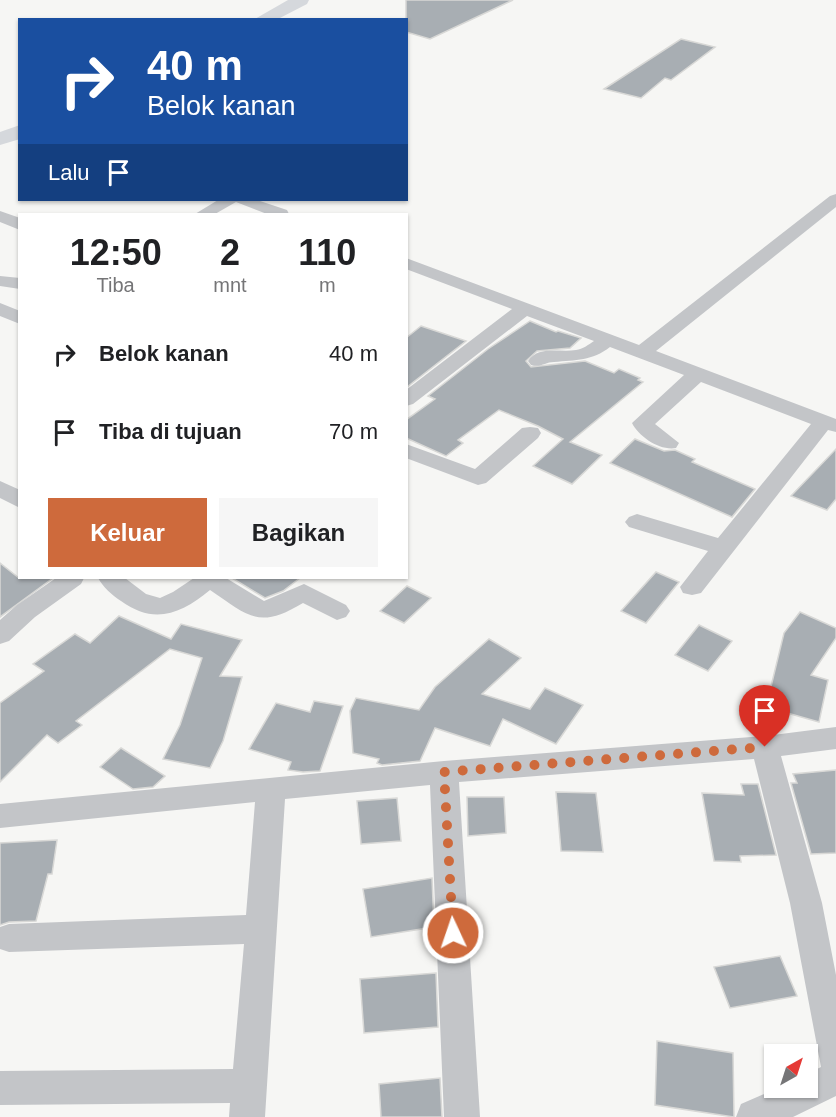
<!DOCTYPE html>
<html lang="id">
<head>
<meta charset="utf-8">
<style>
	:root { --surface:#fff; --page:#f6f6f6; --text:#202124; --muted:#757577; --accent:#ce6a3c }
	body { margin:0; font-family:Helvetica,sans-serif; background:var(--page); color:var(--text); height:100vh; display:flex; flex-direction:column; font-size:22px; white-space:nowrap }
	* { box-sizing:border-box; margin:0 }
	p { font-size:20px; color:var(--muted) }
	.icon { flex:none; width:33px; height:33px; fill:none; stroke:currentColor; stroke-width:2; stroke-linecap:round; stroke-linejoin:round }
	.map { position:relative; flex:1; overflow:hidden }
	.details { position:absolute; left:18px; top:213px; width:390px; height:366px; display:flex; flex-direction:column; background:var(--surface); border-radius:0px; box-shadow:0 2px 4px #0004 }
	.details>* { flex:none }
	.top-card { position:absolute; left:18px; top:18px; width:390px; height:183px; border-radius:0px; box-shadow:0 2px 4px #0004; background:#1a4fa0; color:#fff; overflow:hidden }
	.needle { width:39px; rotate:39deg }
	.controls { position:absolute; left:764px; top:1044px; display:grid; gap:12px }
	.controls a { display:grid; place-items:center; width:54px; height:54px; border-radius:0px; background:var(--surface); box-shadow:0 2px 4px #0004; font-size:30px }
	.pin { position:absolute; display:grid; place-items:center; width:51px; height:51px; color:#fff; margin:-62px -26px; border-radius:50% 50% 50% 0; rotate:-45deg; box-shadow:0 0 6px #0007 }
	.pin .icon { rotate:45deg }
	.me { position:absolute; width:66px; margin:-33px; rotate:357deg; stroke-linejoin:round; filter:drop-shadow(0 0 4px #0008) }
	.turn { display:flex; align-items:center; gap:21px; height:126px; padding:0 30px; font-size:27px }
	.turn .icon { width:78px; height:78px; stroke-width:2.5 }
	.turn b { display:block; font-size:42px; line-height:51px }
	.then { display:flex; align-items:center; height:57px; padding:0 30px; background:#0003; gap:12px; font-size:22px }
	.eta { display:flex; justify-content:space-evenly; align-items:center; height:102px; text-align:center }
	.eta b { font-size:36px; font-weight:600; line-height:42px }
	.action { display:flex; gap:12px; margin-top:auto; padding:12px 30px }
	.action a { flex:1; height:69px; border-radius:0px; background:var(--accent); color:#fff; font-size:24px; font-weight:600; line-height:69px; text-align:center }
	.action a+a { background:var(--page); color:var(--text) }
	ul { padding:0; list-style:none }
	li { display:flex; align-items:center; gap:18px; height:78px; padding:0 30px }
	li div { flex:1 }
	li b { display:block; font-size:22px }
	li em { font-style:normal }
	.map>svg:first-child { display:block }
</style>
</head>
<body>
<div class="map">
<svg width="836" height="1117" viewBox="0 0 836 1117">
	<rect width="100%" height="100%" fill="#f6f6f4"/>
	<g fill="#a8aeb3" stroke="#d8d8d6" stroke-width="1.5">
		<path d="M 406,0 L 513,0 L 430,39 L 406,32 Z"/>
		<path d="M 681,39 L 715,47 L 671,80 L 665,78 L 641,98 L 604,89 Z"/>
		<path d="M 530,321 L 556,332 L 558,331 L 581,338 L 570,348 L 537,351 L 526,361 L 531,367 L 585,361 L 614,373 L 619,369 L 640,378 L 638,380 L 643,382 L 570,442 L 602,455 L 572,484 L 533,466 L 563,439 L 538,426 L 499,410 L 458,440 L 463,443 L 446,456 L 406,438 L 406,420 L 435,399 L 428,396 L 488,349 Z"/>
		<path d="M 421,326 L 466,341 L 407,387 L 406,338 Z"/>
		<path d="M 635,439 L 664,451 L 675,450 L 695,459 L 692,462 L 755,489 L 732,517 L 610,463 Z"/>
		<path d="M 836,449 L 836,499 L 827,510 L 791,496 Z"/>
		<path d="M 0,563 L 19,578 L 53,578 L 0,617 Z"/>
		<path d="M 656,572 L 679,582 L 646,623 L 621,611 Z"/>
		<path d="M 232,578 L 300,578 L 283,591 L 265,598 Z"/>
		<path d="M 407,586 L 431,598 L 404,623 L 380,611 Z"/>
		<path d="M 800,612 L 836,628 L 836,638 L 811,675 L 828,680 L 819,722 L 766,707 L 784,633 Z"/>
		<path d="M 119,616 L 171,639 L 181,624 L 242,640 L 220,676 L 242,677 L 223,741 L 210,768 L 163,759 L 180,725 L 202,658 L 170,649 L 76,721 L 82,725 L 58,743 L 47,735 L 0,782 L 0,703 L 44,671 L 33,664 L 75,634 L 90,643 Z"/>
		<path d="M 699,625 L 732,641 L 708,671 L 675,655 Z"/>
		<path d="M 489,639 L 521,658 L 482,694 L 530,709 L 545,688 L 583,705 L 556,744 L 503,719 L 490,746 L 435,728 L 420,761 L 382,765 L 377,763 L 379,759 L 353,753 L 350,711 L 356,698 L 419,710 L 435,687 Z"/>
		<path d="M 314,701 L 343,706 L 320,771 L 303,772 L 288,770 L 291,762 L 249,749 L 276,703 L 310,712 Z"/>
		<path d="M 121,748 L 165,776 L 153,787 L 133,789 L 100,767 Z"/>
		<path d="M 836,770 L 836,853 L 811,854 L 791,783 L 797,783 L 793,774 Z"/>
		<path d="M 741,784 L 758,784 L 776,855 L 740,856 L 741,862 L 714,861 L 702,793 L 744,795 Z"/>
		<path d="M 556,792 L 596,793 L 603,852 L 561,851 Z"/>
		<path d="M 467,797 L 504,797 L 506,833 L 468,836 Z"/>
		<path d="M 397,798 L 401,841 L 361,844 L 357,801 Z"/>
		<path d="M 57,840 L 52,874 L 48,874 L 36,921 L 9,922 L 0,925 L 0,843 Z"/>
		<path d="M 432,878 L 434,927 L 371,937 L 363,889 Z"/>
		<path d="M 780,956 L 797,996 L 730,1008 L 714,967 Z"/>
		<path d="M 436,973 L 438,1027 L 364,1033 L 360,979 Z"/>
		<path d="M 657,1041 L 733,1053 L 734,1117 L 655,1105 Z"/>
		<path d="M 440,1078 L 442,1117 L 381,1117 L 379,1084 Z"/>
	</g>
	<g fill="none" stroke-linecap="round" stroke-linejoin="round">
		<g fill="#c3c5c8" fill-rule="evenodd">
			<path d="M 836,194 L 836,207 L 656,351 L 836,419 L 836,432 L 828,430 L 701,593 L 692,595 L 683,593 L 680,587 L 708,551 L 629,527 L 625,522 L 629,517 L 637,514 L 718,538 L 811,424 L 701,382 L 655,424 L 679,443 L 676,448 C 660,451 639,437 632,423 L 684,375 L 610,347 C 592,361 576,360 554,362 C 545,362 541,368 531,365 L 528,361 C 539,345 560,353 576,350 C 583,349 588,345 594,341 L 527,316 L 413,404 L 406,406 L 406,390 L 512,309 L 406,269 L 406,258 L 639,345 L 830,196 Z"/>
			<path d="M 218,200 L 257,200 L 287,210 L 289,214 L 267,214 L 236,202 L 215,214 L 195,214 Z"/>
			<path d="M 0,211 L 20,218 L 20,230 L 0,222 Z"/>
			<path d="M 0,276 L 20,278 L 20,289 L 0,286 Z"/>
			<path d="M 0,303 L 20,311 L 20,324 L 0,316 Z"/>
			<path d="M 530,427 L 538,428 L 541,433 L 538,438 L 486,483 L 478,485 L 406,458 L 406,444 L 475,469 L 522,428 Z"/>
			<path d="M 0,481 L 20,490 L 20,508 L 0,498 Z"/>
			<path d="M 56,578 L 84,578 L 81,584 L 35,617 L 9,641 L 0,644 L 0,620 L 17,605 Z"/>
			<path d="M 98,578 L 125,578 L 146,594 L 160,598 L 173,592 L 194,578 L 226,578 L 264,601 L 304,584 L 346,605 L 350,611 L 346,617 L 337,620 L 303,603 C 258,630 249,616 210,590 C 181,614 154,625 121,601 C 112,595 103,587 98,578 Z"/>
			<path d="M 836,727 L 836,749 L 781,756 L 822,903 L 836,975 L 836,1096 L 793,1117 L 736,1117 L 741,1104 L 778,1088 L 807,1088 L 807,1074 L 821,1067 L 790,903 L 754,759 L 459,782 L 480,1117 L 444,1117 L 430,785 L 285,799 L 265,1117 L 229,1117 L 230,1103 L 0,1105 L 0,1071 L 233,1069 L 244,944 L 9,952 L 0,949 L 0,927 L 9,924 L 246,915 L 255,802 L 0,828 L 0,804 L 444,761 L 765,736 Z"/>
		</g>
		<g fill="#d5d8dc" fill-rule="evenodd">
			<path d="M 288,0 L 309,0 L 307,4 L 276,20 L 253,20 Z"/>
			<path d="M 20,125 L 20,139 L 0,145 L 0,132 Z"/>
		</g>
	</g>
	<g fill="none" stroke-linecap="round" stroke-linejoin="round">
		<path stroke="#ce6a3c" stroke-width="10" stroke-dasharray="0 18" d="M 453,933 L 444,772 L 765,747"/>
	</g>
</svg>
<div class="controls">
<a><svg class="needle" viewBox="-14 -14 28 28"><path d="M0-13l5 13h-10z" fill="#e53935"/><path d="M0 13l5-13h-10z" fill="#757577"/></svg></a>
</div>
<div class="pin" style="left:765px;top:747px;background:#d93025"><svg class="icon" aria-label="arrive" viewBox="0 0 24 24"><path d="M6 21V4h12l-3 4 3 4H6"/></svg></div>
<svg class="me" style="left:453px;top:933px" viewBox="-20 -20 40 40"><circle r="17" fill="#ce6a3c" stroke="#fff" stroke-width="3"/><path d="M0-11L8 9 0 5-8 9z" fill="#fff"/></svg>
<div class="top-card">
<div class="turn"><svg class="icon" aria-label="right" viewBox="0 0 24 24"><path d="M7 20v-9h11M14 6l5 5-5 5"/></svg><div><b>40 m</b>Belok kanan</div></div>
<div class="then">Lalu<svg class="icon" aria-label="arrive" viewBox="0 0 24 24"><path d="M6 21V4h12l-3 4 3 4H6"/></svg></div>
</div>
<section class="details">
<div class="eta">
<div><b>12:50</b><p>Tiba</p></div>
<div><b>2</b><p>mnt</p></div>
<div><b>110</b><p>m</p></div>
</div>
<ul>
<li><svg class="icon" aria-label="right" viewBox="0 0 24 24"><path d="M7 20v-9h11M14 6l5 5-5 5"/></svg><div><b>Belok kanan</b></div><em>40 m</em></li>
<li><svg class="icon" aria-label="arrive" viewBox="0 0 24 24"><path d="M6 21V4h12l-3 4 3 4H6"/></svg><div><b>Tiba di tujuan</b></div><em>70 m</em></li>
</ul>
<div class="action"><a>Keluar</a><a>Bagikan</a></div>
</section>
</div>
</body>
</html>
